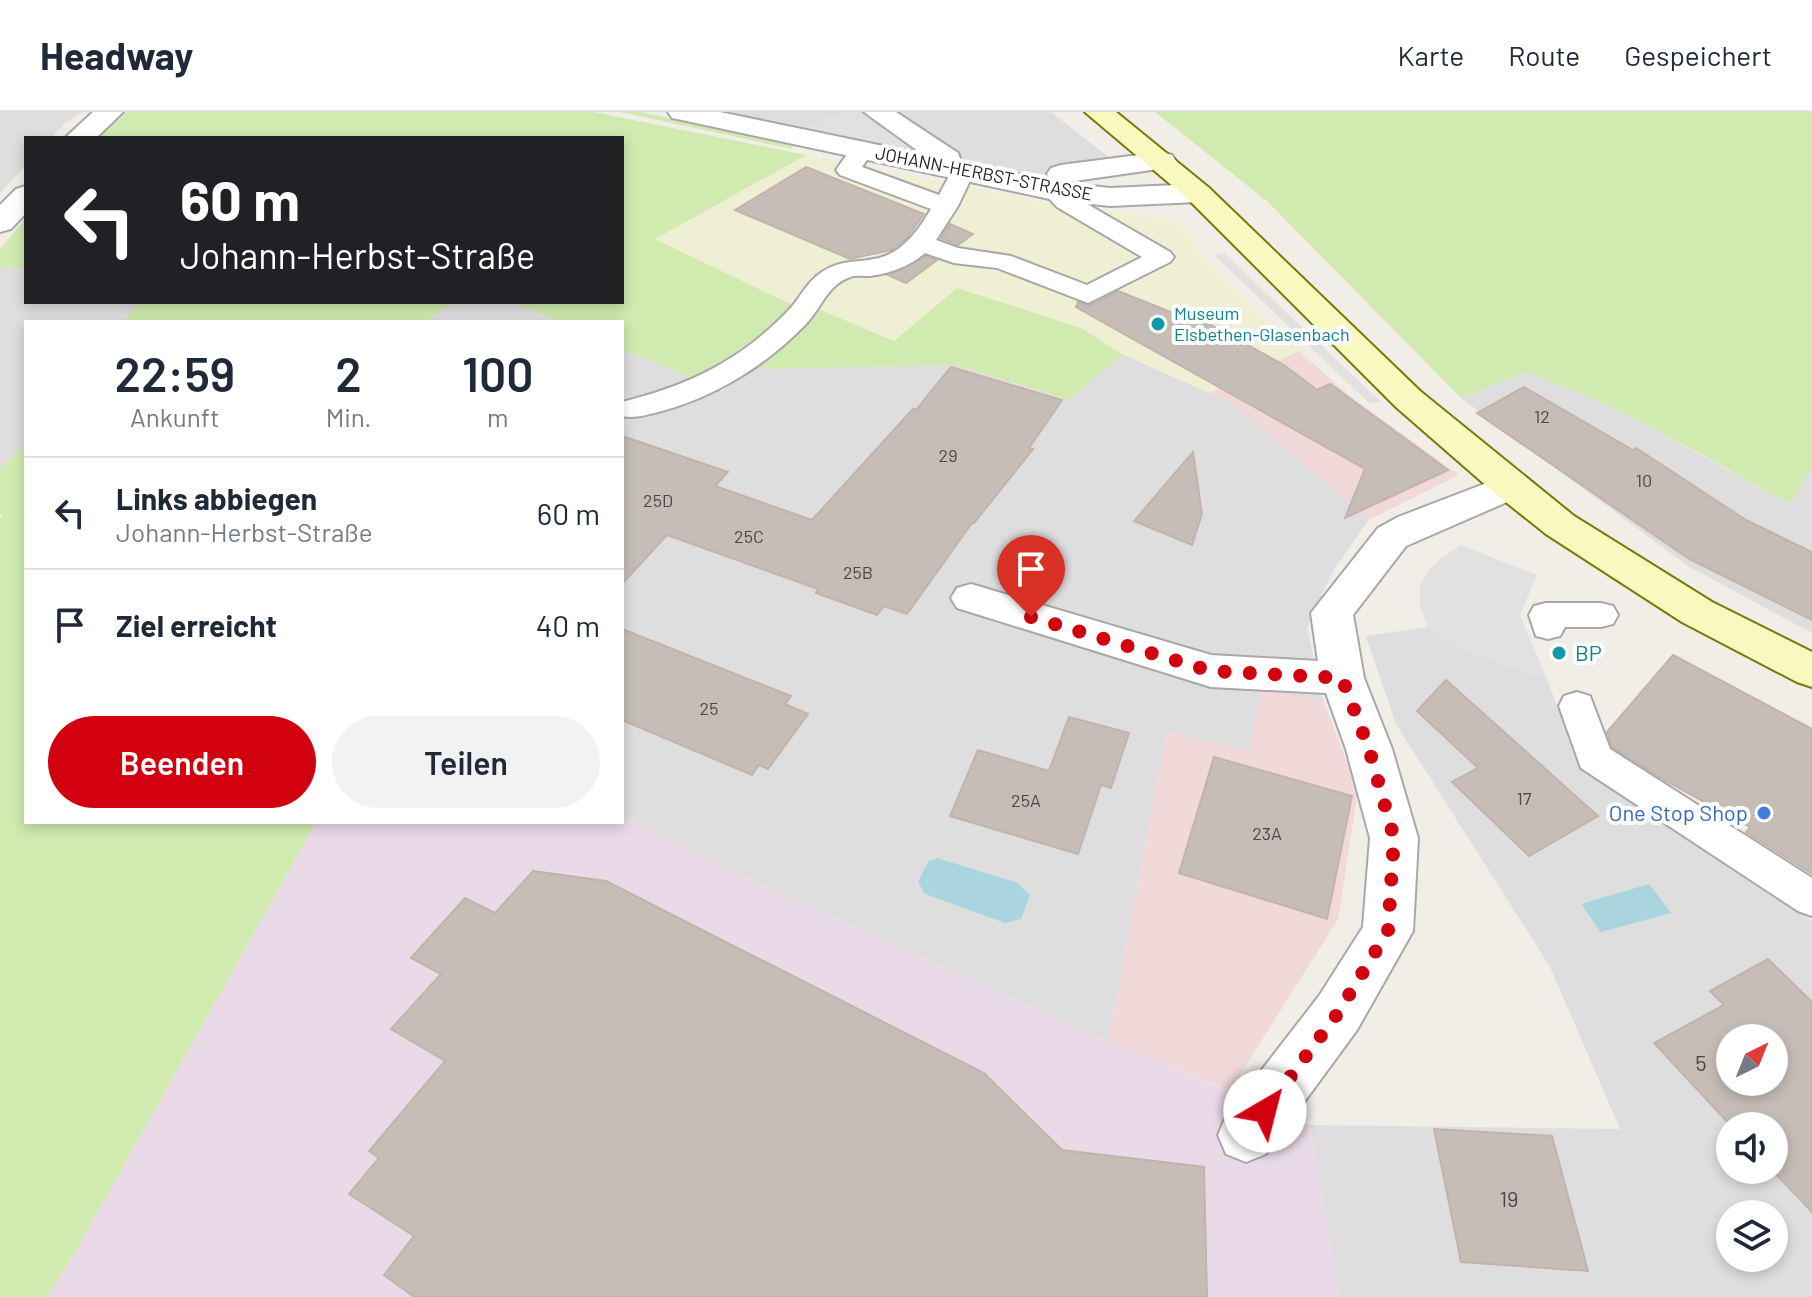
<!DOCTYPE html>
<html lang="de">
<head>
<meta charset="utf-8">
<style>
	:root { --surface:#fff; --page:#f2f2f3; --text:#1f2937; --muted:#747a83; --line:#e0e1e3; --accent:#d1010f }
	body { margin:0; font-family:Barlow,sans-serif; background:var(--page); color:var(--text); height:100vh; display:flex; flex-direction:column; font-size:30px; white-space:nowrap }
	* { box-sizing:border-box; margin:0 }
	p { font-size:26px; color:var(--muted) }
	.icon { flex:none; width:44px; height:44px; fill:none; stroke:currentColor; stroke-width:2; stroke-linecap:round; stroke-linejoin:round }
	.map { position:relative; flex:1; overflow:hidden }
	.drawer { position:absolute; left:24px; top:208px; width:600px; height:504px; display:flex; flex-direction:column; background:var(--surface); border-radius:0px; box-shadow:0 4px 12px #0003 }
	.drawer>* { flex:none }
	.hud { position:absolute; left:24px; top:24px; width:600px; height:168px; border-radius:0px; box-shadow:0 4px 12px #0003; background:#202124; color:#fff; overflow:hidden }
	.needle { width:52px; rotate:43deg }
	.tools { position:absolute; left:1716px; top:912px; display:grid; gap:16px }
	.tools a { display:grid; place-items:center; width:72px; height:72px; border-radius:50%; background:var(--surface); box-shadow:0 4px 12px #0003; font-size:40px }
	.pin { position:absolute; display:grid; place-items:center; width:68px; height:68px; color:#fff; margin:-82px -34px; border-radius:50% 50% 50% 0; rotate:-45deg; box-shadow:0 0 8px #0007 }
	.pin .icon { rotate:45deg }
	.me { position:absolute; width:88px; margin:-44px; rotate:37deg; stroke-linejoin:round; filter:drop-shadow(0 0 6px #0008) }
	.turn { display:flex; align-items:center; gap:28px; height:168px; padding:0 24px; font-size:36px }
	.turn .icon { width:104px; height:104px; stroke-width:2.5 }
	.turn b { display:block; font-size:56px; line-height:68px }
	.eta { display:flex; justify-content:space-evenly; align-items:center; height:136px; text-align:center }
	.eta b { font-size:48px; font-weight:600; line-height:56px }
	.primary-button { display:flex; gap:16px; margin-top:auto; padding:16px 24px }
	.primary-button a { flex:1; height:92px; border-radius:48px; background:var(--accent); color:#fff; font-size:32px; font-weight:600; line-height:92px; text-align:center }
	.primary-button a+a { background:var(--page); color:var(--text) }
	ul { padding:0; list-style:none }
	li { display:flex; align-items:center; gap:24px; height:112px; padding:0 24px; border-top:2px solid var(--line) }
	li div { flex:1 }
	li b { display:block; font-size:30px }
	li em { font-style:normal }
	header { display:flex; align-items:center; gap:48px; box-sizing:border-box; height:112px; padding:0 40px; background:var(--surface); border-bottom:2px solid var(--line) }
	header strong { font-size:38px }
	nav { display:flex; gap:44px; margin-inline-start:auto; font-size:28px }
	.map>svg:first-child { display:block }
</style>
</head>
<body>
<header>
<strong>Headway</strong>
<nav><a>Karte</a><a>Route</a><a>Gespeichert</a></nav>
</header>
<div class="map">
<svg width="1812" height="1185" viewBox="0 0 1812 1185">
	<rect width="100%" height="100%" fill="#f1eee8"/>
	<g fill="#dfdede" fill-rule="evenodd">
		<path d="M 0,0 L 82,0 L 64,12 L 51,26 L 26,26 L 26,53 L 0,81 Z"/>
		<path d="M 682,0 L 1051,0 L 1120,54 L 1007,67 Z"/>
		<path d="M 0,156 L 26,156 L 26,190 L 138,190 L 123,210 L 26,210 L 26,332 L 0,358 Z"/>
		<path d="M 456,190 L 512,190 L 559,210 L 424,210 Z"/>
		<path d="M 622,237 L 722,279 L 751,257 L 956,253 L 1068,288 L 1122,242 L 1232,291 L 1369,408 L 1334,457 L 1307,516 L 1324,590 L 1261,577 L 1249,639 L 1167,620 L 1108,929 L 754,769 L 622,704 Z"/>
		<path d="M 1526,260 L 1575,278 L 1648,314 L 1790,392 L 1812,354 L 1812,521 L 1688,454 L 1461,286 Z"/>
		<path d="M 1428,515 L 1452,534 L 1547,567 L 1576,644 L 1812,809 L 1812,1185 L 1339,1185 L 1310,1013 L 1620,1017 L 1550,855 L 1396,612 L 1366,524 ZM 1730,926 L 1774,926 L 1774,970 L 1730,970 ZM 1730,1014 L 1774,1014 L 1774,1058 L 1730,1058 ZM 1730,1102 L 1774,1102 L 1774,1146 L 1730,1146 Z"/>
	</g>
	<g fill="#f1d8d9">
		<path d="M 1299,239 L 1351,285 L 1459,363 L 1369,408 L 1232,291 L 1209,281 Z"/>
		<path d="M 1261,576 L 1324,590 L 1358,679 L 1338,807 L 1230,979 L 1108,929 L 1167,620 L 1249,638 Z"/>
	</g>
	<path fill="#eadae8" d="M 622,704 L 754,769 L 1108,929 L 1310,1013 L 1339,1185 L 47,1185 L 77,1137 L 316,710 L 622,710 Z"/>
	<path fill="#efefd4" d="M 806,43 L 1063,94 L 1164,106 L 1182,115 L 1195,128 L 1200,142 L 1299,239 L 1209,281 L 1122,242 L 1081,216 L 957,177 L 894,229 L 818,197 L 796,195 L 654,127 Z"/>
	<g fill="#d0eaaf">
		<path d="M 127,0 L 594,0 L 806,43 L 655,127 L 796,195 L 698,269 L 622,237 L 622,210 L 559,210 L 512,190 L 622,190 L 622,26 L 98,26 Z"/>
		<path d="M 621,0 L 640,0 L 794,33 L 791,37 Z"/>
		<path d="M 1155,0 L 1812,0 L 1812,354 L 1790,392 C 1704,344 1619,293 1526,260 L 1461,286 L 1268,90 Z"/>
		<path d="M 26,106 L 26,156 L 0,156 L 0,137 Z"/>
		<path d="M 957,176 L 1081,216 L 1122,242 L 1069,288 L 956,253 L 751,257 L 818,197 L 894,229 Z"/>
		<path d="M 138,190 L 456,190 L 424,210 L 123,210 Z"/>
		<path d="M 26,332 L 26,710 L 316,710 L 77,1137 L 47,1185 L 0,1185 L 0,406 L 3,403 L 0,402 L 0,358 Z"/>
	</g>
	<g fill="#e1e1e1">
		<path d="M 842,0 L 855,0 L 909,33 L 902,37 L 806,15 Z"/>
		<path d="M 1224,141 L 1380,289 L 1370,292 L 1214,143 Z"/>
		<path d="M 1461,433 L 1537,463 L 1520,503 L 1547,567 L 1452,534 L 1428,515 L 1420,494 L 1420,473 L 1428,459 L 1440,447 Z"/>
	</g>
	<g fill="#a9d6de">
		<path d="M 937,746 L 1018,771 L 1030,783 L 1021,807 L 1005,811 L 925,782 L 918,770 L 928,750 Z"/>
		<path d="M 1649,772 L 1671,801 L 1601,820 L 1581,792 Z"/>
	</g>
	<g fill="#c6bdb7" stroke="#c3b3aa" stroke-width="2" fill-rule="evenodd">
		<path d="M 806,55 L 924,102 L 906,127 L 891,138 L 850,147 L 735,98 Z"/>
		<path d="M 950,112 L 973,122 L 958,133 L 941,126 Z"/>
		<path d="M 926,144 L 937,148 L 906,171 L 888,163 Z"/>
		<path d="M 1118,179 L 1188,207 L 1191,202 L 1284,253 L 1317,278 L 1330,272 L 1448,358 L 1345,406 L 1365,357 L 1076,195 L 1078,190 L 1089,194 Z"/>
		<path d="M 951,255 L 1062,288 L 1029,336 L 1033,337 L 974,411 L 972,411 L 907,502 L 884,494 L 877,503 L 816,481 L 818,477 L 667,423 L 622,472 L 622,324 L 728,360 L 715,374 L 812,408 L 913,297 L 916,298 Z"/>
		<path d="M 1524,275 L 1633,338 L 1636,336 L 1746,408 L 1812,440 L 1812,508 L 1689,447 L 1477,301 Z"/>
		<path d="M 1193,340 L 1202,402 L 1192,433 L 1134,409 Z"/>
		<path d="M 622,517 L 791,584 L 785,592 L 808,602 L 768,657 L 759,653 L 752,663 L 622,608 Z"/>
		<path d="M 1673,543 L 1812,617 L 1812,762 L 1746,720 L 1750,715 L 1664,668 L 1612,635 L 1607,620 Z"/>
		<path d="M 1446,568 L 1598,704 L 1529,744 L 1452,670 L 1478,656 L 1417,599 Z"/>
		<path d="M 1069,605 L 1129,621 L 1111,676 L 1101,673 L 1078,742 L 950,704 L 978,638 L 1049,659 Z"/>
		<path d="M 1214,645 L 1352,684 L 1327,807 L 1179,761 Z"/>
		<path d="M 533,759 L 606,769 L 984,961 L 1062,1038 L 1204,1055 L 1207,1185 L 414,1185 L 384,1163 L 414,1124 L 349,1082 L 379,1046 L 369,1039 L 445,949 L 391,917 L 441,862 L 411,846 L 465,786 L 495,801 Z"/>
		<path d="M 1768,847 L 1812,890 L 1812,1100 L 1772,1058 L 1774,1014 L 1731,1014 L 1654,931 L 1724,893 L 1710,879 ZM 1730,926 L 1774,926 L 1774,970 L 1730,970 Z"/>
		<path d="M 1434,1017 L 1552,1024 L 1588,1159 L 1461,1150 Z"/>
	</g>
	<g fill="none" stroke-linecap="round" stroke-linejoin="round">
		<defs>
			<g id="lane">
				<path d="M 861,32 L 869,34 L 873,39 L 862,55 L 939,83 L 955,53 L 971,53 L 975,58 L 958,94 L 936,128 L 958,136 L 1011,144 L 1087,173 L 1142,145 L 1057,95 L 1042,79 L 1045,74 C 1059,70 1065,76 1075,85 L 1170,140 L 1174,145 L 1170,150 L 1088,191 L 997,156 L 954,151 L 925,141 C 910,154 889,162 869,164 C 863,164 856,163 850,165 C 827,173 821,197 805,213 C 765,254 714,286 658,300 C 646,303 634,307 622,304 L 622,290 C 687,274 738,250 786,201 C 800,188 805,171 822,160 C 840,148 853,151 874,147 C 901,143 918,119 931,97 L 840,63 L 836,58 L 853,34 Z"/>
				<path d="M 1546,491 L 1601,491 L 1613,494 L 1618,503 L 1613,512 L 1601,515 L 1565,515 L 1560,524 L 1548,527 L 1536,524 L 1529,503 L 1534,494 Z"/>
				<path d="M 1577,580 L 1590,584 L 1610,637 L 1812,766 L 1812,804 L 1798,799 L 1581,656 L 1559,594 L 1564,584 Z"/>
			</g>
			<g id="street">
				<path d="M 93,0 L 123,0 L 96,26 L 65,26 Z"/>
				<path d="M 668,0 L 720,0 L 922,42 L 864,0 L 896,0 L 958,41 L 961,49 L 1054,70 L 1110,76 L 1198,72 L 1208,75 L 1213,81 L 1208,87 L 1198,90 L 1110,94 L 1054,88 L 682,8 L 672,6 Z"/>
				<path d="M 1162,40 L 1172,43 L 1176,49 L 1172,55 L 1061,71 L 1051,68 L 1047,62 L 1051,56 L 1061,53 Z"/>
				<path d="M 26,74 L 26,101 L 11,117 L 0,120 L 0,93 L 16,77 Z"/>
				<path d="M 1510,362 L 1523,365 L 1529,374 L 1523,383 L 1406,434 L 1353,503 L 1364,566 L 1392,637 L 1418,726 L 1413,819 L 1357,918 L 1266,1042 L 1246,1050 L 1226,1042 L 1218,1023 L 1226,1004 L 1319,884 L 1363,815 L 1370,726 L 1346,637 L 1326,581 L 1211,575 L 957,496 L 951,486 L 957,476 L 971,472 L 1211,543 L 1318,549 L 1311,501 L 1378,416 L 1398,405 Z"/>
			</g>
			<path id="secondary" d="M 1085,0 L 1116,0 L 1208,75 L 1420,279 L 1574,404 L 1712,490 L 1812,540 L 1812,575 L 1797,570 L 1682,510 L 1546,422 L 1497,383 L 1396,295 L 1188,87 Z"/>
		</defs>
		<use href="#lane" stroke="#a8a8a8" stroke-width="4"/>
		<use href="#street" stroke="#a8a8a8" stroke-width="4"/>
		<use href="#secondary" stroke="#767a06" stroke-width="4"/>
		<use href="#lane" fill="#fff" fill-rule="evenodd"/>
		<use href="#street" fill="#fff" fill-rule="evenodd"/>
		<use href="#secondary" fill="#f9f8be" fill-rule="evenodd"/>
	</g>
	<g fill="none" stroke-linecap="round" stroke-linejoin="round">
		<path stroke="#d1010f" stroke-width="14" stroke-dasharray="0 25.2" d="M 1031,505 L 1211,559 L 1342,566 L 1369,637 L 1394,726 L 1388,819 L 1338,901 L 1265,999"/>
	</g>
	<g fill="#0f9aa8" stroke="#fff" stroke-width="3">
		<circle cx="1158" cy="212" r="8"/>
		<circle cx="1559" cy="541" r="8"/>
	</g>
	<circle fill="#3f7fe0" stroke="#fff" stroke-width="3" cx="1764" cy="701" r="8"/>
	<g text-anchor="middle" stroke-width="8" stroke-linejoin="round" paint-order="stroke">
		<g font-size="18" fill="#212121" stroke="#fff">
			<text transform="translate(984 62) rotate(11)" y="6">JOHANN-HERBST-STRASSE</text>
		</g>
		<g font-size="18" fill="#0d838f" stroke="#fff" text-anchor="start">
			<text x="1174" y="208">Museum<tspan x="1174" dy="21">Elsbethen-Glasenbach</tspan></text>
		</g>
		<g font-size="18" fill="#4a4846">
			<text x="1542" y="311">12</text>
			<text x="948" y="350">29</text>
			<text x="1644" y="375">10</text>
			<text x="658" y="395">25D</text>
			<text x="749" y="431">25C</text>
			<text x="858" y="467">25B</text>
			<text x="709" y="603">25</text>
			<text x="1524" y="693">17</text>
			<text x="1026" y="695">25A</text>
			<text x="1267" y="728">23A</text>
		</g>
		<g font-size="22" fill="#0d838f" stroke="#fff" text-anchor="start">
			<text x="1575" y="549">BP</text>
		</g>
		<g font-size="22" fill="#366cbe" stroke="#fff" text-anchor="end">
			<text x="1748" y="709">One Stop Shop</text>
		</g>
		<g font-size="22" fill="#4a4846">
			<text x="1701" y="959">5</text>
			<text x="1509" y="1095">19</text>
		</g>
	</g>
</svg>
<div class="tools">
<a><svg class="needle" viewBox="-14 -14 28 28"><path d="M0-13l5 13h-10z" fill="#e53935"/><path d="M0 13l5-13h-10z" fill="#747a83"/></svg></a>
<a><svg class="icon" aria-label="sound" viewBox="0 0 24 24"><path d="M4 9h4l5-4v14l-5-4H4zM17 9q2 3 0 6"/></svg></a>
<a><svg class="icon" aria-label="layers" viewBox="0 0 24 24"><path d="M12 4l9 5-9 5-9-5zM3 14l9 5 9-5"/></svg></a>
</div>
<div class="pin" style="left:1031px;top:505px;background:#d93025"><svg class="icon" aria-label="arrive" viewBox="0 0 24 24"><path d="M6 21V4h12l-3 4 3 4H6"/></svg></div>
<svg class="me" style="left:1265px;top:999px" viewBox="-20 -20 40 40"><circle r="19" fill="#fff"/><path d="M0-13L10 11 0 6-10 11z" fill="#d1010f"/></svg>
<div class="hud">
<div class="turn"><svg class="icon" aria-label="left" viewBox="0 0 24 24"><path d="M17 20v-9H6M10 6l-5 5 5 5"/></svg><div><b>60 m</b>Johann-Herbst-Straße</div></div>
</div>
<section class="drawer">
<div class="eta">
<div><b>22:59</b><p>Ankunft</p></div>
<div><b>2</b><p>Min.</p></div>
<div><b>100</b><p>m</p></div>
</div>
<ul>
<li><svg class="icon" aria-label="left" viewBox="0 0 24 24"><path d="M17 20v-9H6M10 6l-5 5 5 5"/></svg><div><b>Links abbiegen</b><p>Johann-Herbst-Straße</p></div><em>60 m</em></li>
<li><svg class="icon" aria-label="arrive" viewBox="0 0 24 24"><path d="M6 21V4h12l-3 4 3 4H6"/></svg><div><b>Ziel erreicht</b></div><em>40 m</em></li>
</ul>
<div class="primary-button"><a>Beenden</a><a>Teilen</a></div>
</section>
</div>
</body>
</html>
